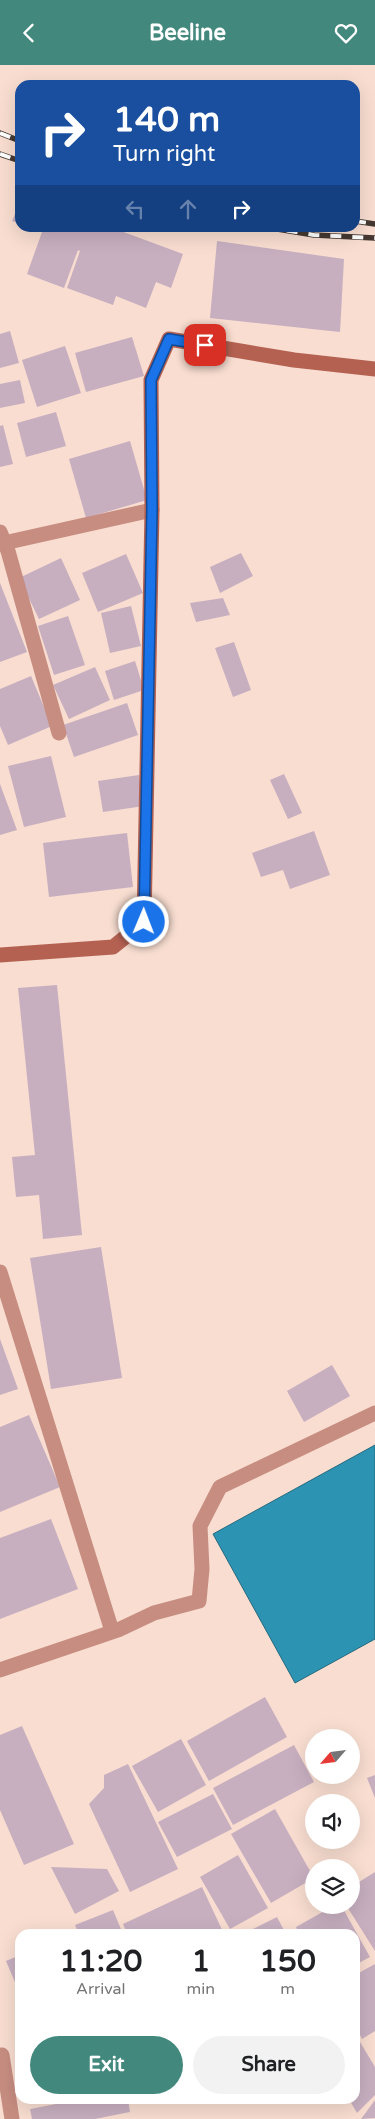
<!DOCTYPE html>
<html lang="en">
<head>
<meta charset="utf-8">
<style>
	:root { --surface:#fff; --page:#f2f2f2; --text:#202124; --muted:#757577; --accent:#43887d }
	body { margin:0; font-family:"Varela Round",sans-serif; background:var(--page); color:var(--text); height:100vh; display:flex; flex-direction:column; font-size:19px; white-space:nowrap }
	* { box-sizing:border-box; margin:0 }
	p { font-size:16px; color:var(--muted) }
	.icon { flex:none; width:28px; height:28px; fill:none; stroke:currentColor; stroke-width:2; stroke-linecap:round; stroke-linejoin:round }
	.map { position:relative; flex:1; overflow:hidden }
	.drawer { position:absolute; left:15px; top:1864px; width:345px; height:175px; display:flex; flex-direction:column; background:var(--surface); border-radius:15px; box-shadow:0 5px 20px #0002 }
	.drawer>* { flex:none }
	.top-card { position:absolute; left:15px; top:15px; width:345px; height:152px; border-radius:15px; box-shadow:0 5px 20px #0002; background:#1a4fa0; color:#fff; overflow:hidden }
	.needle { width:32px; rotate:242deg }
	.fabs { position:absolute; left:305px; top:1664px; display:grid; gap:10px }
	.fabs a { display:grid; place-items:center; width:55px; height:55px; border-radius:50%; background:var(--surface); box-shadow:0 5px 20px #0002; font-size:25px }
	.pin { position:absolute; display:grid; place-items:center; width:42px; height:42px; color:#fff; margin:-21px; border-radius:10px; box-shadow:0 2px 8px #0006 }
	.me { position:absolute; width:55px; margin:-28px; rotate:1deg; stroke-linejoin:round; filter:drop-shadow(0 0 4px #0008) }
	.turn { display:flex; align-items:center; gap:18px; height:105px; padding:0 15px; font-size:22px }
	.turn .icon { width:65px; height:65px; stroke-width:2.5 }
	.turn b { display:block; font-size:35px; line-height:42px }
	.lanes { display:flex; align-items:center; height:48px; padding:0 15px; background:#0003; justify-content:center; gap:25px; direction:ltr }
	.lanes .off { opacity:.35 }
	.eta { display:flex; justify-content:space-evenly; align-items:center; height:85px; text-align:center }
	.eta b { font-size:30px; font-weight:700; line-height:35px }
	.button { display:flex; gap:10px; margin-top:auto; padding:10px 15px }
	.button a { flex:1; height:58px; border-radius:30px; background:var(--accent); color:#fff; font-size:20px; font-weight:700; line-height:58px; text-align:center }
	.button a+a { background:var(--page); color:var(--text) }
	header { display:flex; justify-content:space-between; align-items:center; height:65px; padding:0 15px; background:var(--accent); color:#fff; font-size:22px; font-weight:700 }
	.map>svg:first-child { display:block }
</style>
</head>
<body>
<header><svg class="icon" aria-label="back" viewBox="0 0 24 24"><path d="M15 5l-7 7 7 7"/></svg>Beeline<svg class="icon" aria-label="heart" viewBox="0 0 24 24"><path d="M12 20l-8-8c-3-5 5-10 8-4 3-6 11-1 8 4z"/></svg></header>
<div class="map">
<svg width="375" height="2054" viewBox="0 0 375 2054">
	<rect width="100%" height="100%" fill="#f8ddd0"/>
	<path fill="#2c93b2" stroke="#256a7f" d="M 375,1380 L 375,1574 L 295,1618 L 213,1469 Z"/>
	<g fill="#c7afc0">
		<path d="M 20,137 L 20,159 L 12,156 Z"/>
		<path d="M 29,162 L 110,162 L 183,189 L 171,223 L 156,217 L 146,243 L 116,231 L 113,240 L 67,223 L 80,186 L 78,185 L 64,223 L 27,209 L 42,167 Z"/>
		<path d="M 217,176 L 344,194 L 340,267 L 210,253 Z"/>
		<path d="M 10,266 L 19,298 L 0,303 L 0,269 Z"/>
		<path d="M 132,272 L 144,311 L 86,327 L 75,288 Z"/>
		<path d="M 65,281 L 81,328 L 37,342 L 22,295 Z"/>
		<path d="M 20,315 L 25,338 L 0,343 L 0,319 Z"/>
		<path d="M 56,347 L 66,381 L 26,392 L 17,358 Z"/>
		<path d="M 3,360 L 13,399 L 0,402 L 0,361 Z"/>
		<path d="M 130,376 L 147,435 L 86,453 L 69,394 Z"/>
		<path d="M 241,488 L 253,511 L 220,528 L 210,502 Z"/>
		<path d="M 126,489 L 143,528 L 98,547 L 82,508 Z"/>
		<path d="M 61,493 L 80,535 L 39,554 L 19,513 Z"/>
		<path d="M 0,518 L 27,587 L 0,597 Z"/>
		<path d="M 223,533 L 230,550 L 196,557 L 190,538 Z"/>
		<path d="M 131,541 L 141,581 L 110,588 L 101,548 Z"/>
		<path d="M 68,551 L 85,600 L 54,610 L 38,561 Z"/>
		<path d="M 234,577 L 251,625 L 233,632 L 215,583 Z"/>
		<path d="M 135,596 L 144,625 L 114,635 L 105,606 Z"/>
		<path d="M 95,602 L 110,635 L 69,654 L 53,620 Z"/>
		<path d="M 31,611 L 52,661 L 8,680 L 0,661 L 0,624 Z"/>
		<path d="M 127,638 L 138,670 L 74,692 L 63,660 Z"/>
		<path d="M 51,691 L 66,752 L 24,762 L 8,701 Z"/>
		<path d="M 284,709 L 302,748 L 288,754 L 270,715 Z"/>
		<path d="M 139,710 L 144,741 L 103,747 L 98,716 Z"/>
		<path d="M 0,719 L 17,765 L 0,770 Z"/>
		<path d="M 314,766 L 330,810 L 290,824 L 283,805 L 261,812 L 252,788 Z"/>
		<path d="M 127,768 L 133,822 L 49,832 L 43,778 Z"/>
		<path d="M 57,920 L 82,1170 L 43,1174 L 39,1130 L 16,1132 L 12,1092 L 35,1090 L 18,923 Z"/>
		<path d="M 101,1182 L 122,1313 L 51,1324 L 30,1193 Z"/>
		<path d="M 0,1274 L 18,1324 L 0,1330 Z"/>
		<path d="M 332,1300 L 350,1331 L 304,1357 L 287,1326 Z"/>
		<path d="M 29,1350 L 60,1422 L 0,1447 L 0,1362 Z"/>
		<path d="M 51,1454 L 78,1524 L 0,1554 L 0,1473 Z"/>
		<path d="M 265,1632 L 287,1672 L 209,1716 L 187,1676 Z"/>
		<path d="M 22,1661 L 74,1779 L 24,1800 L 0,1745 L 0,1670 Z"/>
		<path d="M 181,1674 L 206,1720 L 158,1747 L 132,1701 Z"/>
		<path d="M 294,1680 L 314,1717 L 233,1760 L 213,1723 Z"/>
		<path d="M 128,1699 L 178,1804 L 130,1827 L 89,1739 L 104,1723 L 104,1710 Z"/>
		<path d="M 375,1710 L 375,1733 L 367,1713 Z"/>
		<path d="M 213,1729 L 232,1764 L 177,1792 L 158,1757 Z"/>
		<path d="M 275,1744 L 314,1813 L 271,1838 L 231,1769 Z"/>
		<path d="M 238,1790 L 268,1843 L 230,1864 L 200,1812 Z"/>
		<path d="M 51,1802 L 107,1804 L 119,1826 L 75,1849 Z"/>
		<path d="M 375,1807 L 375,1886 L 346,1840 L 351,1840 L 351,1822 Z"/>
		<path d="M 202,1822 L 224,1869 L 127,1869 L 123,1859 Z"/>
		<path d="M 335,1840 L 341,1840 L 370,1892 L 355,1900 L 355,1869 L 299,1869 L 296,1862 Z"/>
		<path d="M 113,1845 L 123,1869 L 79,1869 L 75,1860 Z"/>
		<path d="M 277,1852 L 286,1869 L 243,1869 Z"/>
		<path d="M 20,1890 L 20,1929 L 6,1896 Z"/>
		<path d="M 375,1899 L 375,1966 L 362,1974 L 355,1960 L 355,1910 Z"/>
		<path d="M 357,1972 L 375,2002 L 375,2030 L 357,2048 L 349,2034 L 355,2034 L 355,1974 Z"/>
		<path d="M 82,2034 L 128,2034 L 130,2047 L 95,2054 L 32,2054 L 30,2044 Z"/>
		<path d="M 375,2035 L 375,2053 L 361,2054 Z"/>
	</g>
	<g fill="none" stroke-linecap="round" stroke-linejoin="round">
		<g stroke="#c78d81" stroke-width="15">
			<path d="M 0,467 L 8,486 L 59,668"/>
			<path d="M 4,478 L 152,445"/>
			<path d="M 0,1207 L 112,1566"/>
			<path d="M 0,1605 L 118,1565 L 154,1548 L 199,1536 L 202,1504 L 200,1461 L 220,1422 L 375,1348"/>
			<path d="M 2,1990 L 12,2054"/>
		</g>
		<path stroke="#b46152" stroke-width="15" d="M 0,890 L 113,882 L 144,857 L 152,445 L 151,315 L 169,274 L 294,295 L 375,304"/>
		<defs>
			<g id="rail">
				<path d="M 0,68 L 20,76"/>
				<path d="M 0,89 L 20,96"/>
				<path d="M 355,156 L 375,159"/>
				<path d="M 265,162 L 314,170 L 375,173"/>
			</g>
		</defs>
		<use href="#rail" stroke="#453832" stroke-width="5.5"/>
		<use href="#rail" stroke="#fff" stroke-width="4" stroke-dasharray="11" stroke-linecap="butt"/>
	</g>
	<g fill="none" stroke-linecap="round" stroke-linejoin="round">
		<defs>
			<path id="route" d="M 144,857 L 152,445 L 151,315 L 169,274 L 205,280"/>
		</defs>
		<use href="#route" stroke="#114b97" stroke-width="12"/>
		<use href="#route" stroke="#1a73e8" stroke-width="9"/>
	</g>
</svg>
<div class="fabs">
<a><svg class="needle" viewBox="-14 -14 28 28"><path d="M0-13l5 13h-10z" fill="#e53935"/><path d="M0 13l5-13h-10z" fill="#757577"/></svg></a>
<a><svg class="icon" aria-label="sound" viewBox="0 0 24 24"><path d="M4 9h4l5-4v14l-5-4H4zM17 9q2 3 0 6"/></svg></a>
<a><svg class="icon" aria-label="layers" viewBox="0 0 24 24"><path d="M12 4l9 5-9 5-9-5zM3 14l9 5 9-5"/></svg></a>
</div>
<div class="pin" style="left:205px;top:280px;background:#d93025"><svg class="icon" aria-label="arrive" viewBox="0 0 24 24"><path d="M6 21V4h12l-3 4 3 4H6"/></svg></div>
<svg class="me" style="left:144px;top:857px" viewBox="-20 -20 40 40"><circle r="17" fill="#1a73e8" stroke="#fff" stroke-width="3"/><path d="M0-11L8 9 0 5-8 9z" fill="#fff"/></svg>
<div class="top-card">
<div class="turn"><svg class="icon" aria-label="right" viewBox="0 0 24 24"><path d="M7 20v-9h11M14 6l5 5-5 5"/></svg><div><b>140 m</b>Turn right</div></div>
<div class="lanes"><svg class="icon off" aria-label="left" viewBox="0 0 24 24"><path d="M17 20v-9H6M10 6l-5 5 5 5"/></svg><svg class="icon off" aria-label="ahead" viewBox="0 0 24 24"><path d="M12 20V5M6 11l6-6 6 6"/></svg><svg class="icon" aria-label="right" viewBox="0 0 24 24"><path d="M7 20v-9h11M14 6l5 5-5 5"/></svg></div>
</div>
<section class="drawer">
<div class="eta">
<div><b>11:20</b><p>Arrival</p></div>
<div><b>1</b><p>min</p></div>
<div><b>150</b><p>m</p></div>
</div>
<div class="button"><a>Exit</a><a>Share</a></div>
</section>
</div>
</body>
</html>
